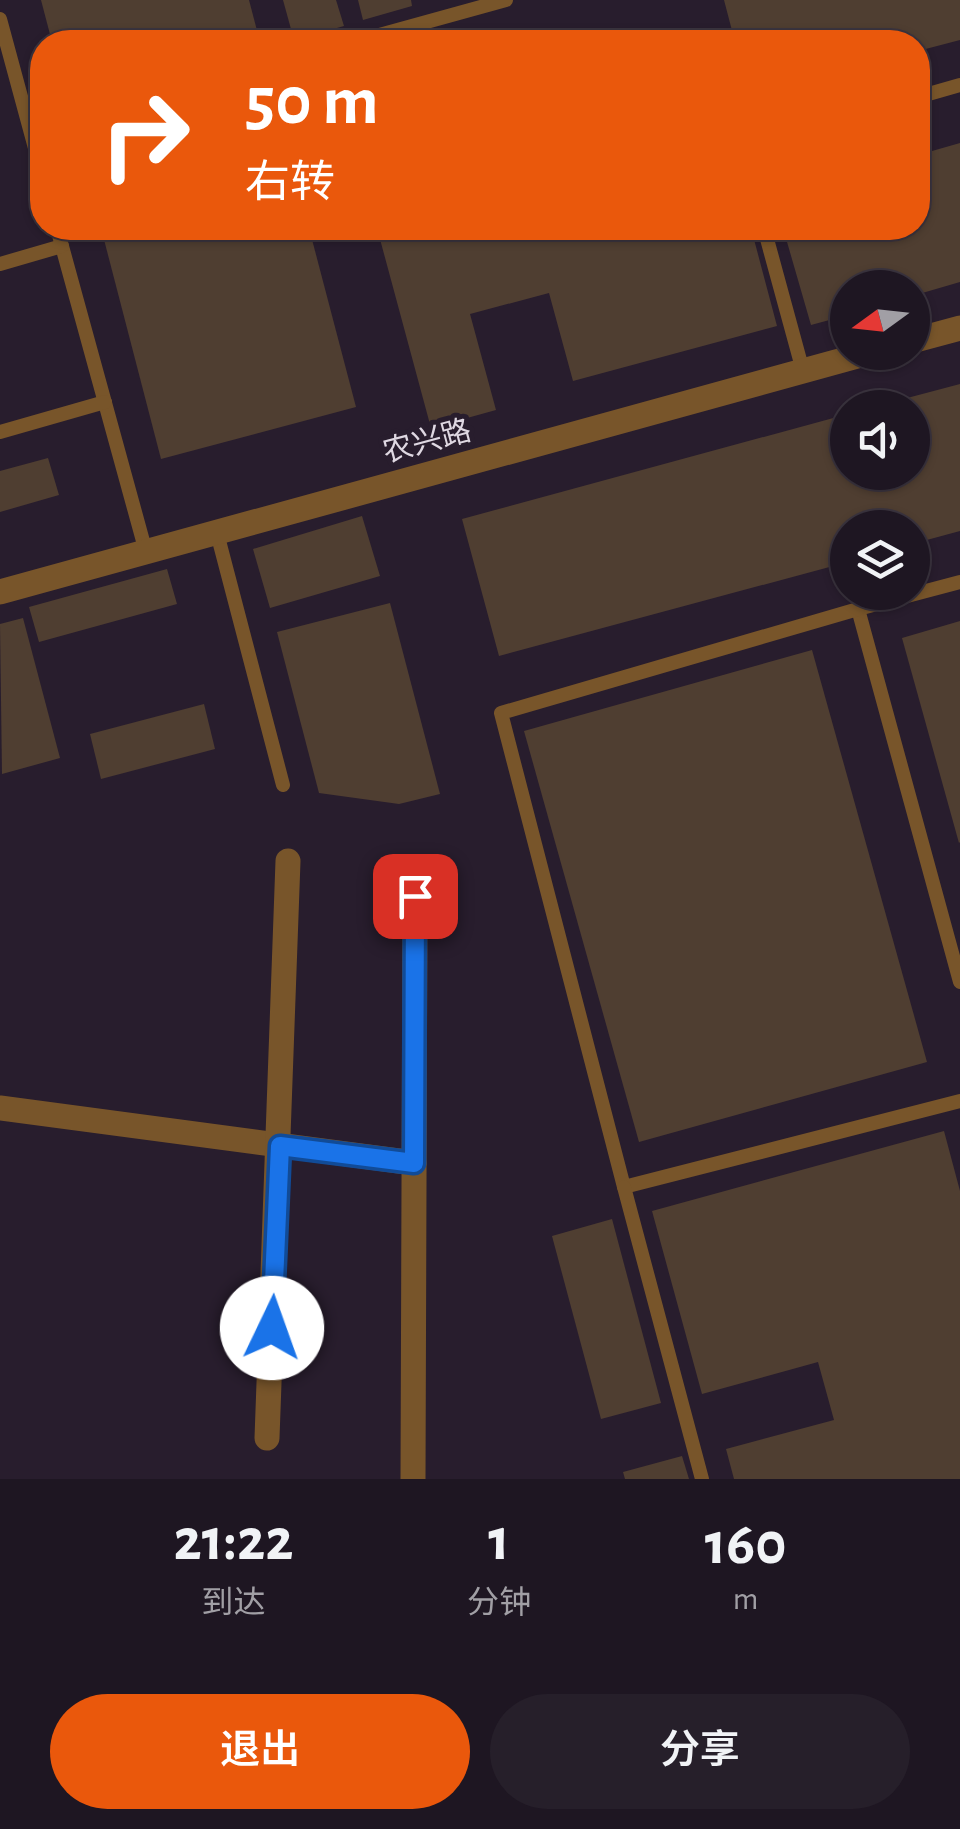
<!DOCTYPE html>
<html lang="zh">
<head>
<meta charset="utf-8">
<style>
	:root { --surface:#1e1622; --page:#261f2a; --text:#f1f3f6; --muted:#a19fa5; --line:#3c3540; --accent:#ea580c }
	body { margin:0; font-family:"Alegreya Sans","Noto Sans SC",sans-serif; background:var(--page); color:var(--text); height:100vh; display:flex; flex-direction:column; font-size:38px; white-space:nowrap }
	* { box-sizing:border-box; margin:0 }
	p { font-size:32px; color:var(--muted) }
	.icon { flex:none; width:55px; height:55px; fill:none; stroke:currentColor; stroke-width:2; stroke-linecap:round; stroke-linejoin:round }
	.map { position:relative; height:1479px; overflow:hidden }
	.drawer { display:flex; flex-direction:column; background:var(--surface); flex:1 }
	.drawer>* { flex:none }
	.top-card { position:absolute; left:30px; top:30px; width:900px; height:210px; border-radius:40px; box-shadow:0 2px 8px #0004,0 0 0 2px var(--line); background:#ea580c; color:#fff; overflow:hidden }
	.needle { width:65px; rotate:255deg }
	.controls { position:absolute; left:830px; top:270px; display:grid; gap:20px }
	.controls a { display:grid; place-items:center; width:100px; height:100px; border-radius:50%; background:var(--surface); box-shadow:0 2px 8px #0004,0 0 0 2px var(--line); font-size:50px }
	.pin { position:absolute; display:grid; place-items:center; width:85px; height:85px; color:#fff; margin:-42px; border-radius:20px; box-shadow:0 5px 15px #0006 }
	.me { position:absolute; width:110px; margin:-55px; rotate:3deg; stroke-linejoin:round; filter:drop-shadow(0 0 8px #0008) }
	.turn { display:flex; align-items:center; gap:35px; height:210px; padding:0 50px; font-size:45px }
	.turn .icon { width:130px; height:130px; stroke-width:2.5 }
	.turn b { display:block; font-size:70px; line-height:85px }
	.eta { display:flex; justify-content:space-evenly; align-items:center; height:170px; text-align:center }
	.eta b { font-size:60px; font-weight:600; line-height:70px }
	.button { display:flex; gap:20px; margin-top:auto; padding:20px 50px }
	.button a { flex:1; height:115px; border-radius:60px; background:var(--accent); color:#fff; font-size:40px; font-weight:600; line-height:115px; text-align:center }
	.button a+a { background:var(--page); color:var(--text) }
	.map>svg:first-child { display:block }
</style>
</head>
<body>
<div class="map">
<svg width="960" height="1479" viewBox="0 0 960 1479">
	<rect width="100%" height="100%" fill="#281d2d"/>
	<g fill="#4f3e31">
		<path d="M 41,0 L 249,0 L 260,42 L 52,42 Z"/>
		<path d="M 283,0 L 336,0 L 344,26 L 294,40 Z"/>
		<path d="M 358,0 L 411,0 L 412,6 L 363,20 Z"/>
		<path d="M 724,0 L 960,0 L 960,40 L 918,51 L 918,42 L 735,42 Z"/>
		<path d="M 960,143 L 960,282 L 912,296 L 912,288 L 848,288 L 848,315 L 811,325 L 783,228 L 918,228 L 918,155 Z"/>
		<path d="M 101,228 L 309,228 L 356,407 L 161,459 Z"/>
		<path d="M 377,228 L 751,228 L 777,326 L 573,381 L 549,293 L 470,314 L 496,410 L 431,428 Z"/>
		<path d="M 960,384 L 960,531 L 912,544 L 912,528 L 848,528 L 848,562 L 499,656 L 462,519 L 848,414 L 848,472 L 912,472 L 912,408 L 877,406 Z"/>
		<path d="M 48,458 L 59,495 L 0,512 L 0,471 Z"/>
		<path d="M 362,516 L 380,576 L 270,608 L 253,549 Z"/>
		<path d="M 167,569 L 177,604 L 39,642 L 29,607 Z"/>
		<path d="M 390,603 L 440,794 L 399,804 L 319,793 L 277,632 Z"/>
		<path d="M 23,618 L 60,758 L 2,774 L 0,624 Z"/>
		<path d="M 960,621 L 960,842 L 959,843 L 902,638 Z"/>
		<path d="M 812,650 L 927,1062 L 639,1142 L 524,731 Z"/>
		<path d="M 204,704 L 215,749 L 101,779 L 90,734 Z"/>
		<path d="M 944,1131 L 960,1191 L 960,1479 L 734,1479 L 726,1449 L 834,1420 L 818,1362 L 702,1394 L 652,1211 Z"/>
		<path d="M 612,1219 L 661,1403 L 601,1419 L 552,1236 Z"/>
		<path d="M 682,1456 L 689,1479 L 625,1479 L 623,1472 Z"/>
	</g>
	<g fill="none" stroke-linecap="round" stroke-linejoin="round">
		<g stroke="#78552a" stroke-width="14">
			<path d="M 0,19 L 42,174"/>
			<path d="M 354,42 L 506,0"/>
			<path d="M 918,97 L 960,85"/>
			<path d="M 57,228 L 146,552"/>
			<path d="M 764,228 L 803,371"/>
			<path d="M 0,264 L 62,246"/>
			<path d="M 0,432 L 105,402"/>
			<path d="M 217,533 L 283,785"/>
			<path d="M 960,582 L 858,609 L 960,982"/>
			<path d="M 858,609 L 501,713 L 624,1187 L 960,1101"/>
			<path d="M 624,1187 L 702,1479"/>
		</g>
		<g stroke="#78552a" stroke-width="25">
			<path d="M 912,341 L 960,328"/>
			<path d="M 0,592 L 872,352"/>
			<path d="M 0,1108 L 414,1163"/>
			<path d="M 267,1438 L 288,861"/>
			<path d="M 413,1479 L 415,896"/>
		</g>
	</g>
	<g fill="none" stroke-linecap="round" stroke-linejoin="round">
		<defs>
			<path id="route" d="M 272,1328 L 280,1146 L 414,1163 L 415,896"/>
		</defs>
		<use href="#route" stroke="#114b97" stroke-width="25"/>
		<use href="#route" stroke="#1a73e8" stroke-width="18"/>
	</g>
	<g text-anchor="middle" stroke-width="10" stroke-linejoin="round" paint-order="stroke">
		<g font-size="30" fill="#dfd8e2" stroke="#281d2d">
			<text transform="translate(427 441) rotate(-15)" y="10">农兴路</text>
		</g>
	</g>
</svg>
<div class="controls">
<a><svg class="needle" viewBox="-14 -14 28 28"><path d="M0-13l5 13h-10z" fill="#e53935"/><path d="M0 13l5-13h-10z" fill="#a19fa5"/></svg></a>
<a><svg class="icon" aria-label="sound" viewBox="0 0 24 24"><path d="M4 9h4l5-4v14l-5-4H4zM17 9q2 3 0 6"/></svg></a>
<a><svg class="icon" aria-label="layers" viewBox="0 0 24 24"><path d="M12 4l9 5-9 5-9-5zM3 14l9 5 9-5"/></svg></a>
</div>
<div class="pin" style="left:415px;top:896px;background:#d93025"><svg class="icon" aria-label="arrive" viewBox="0 0 24 24"><path d="M6 21V4h12l-3 4 3 4H6"/></svg></div>
<svg class="me" style="left:272px;top:1328px" viewBox="-20 -20 40 40"><circle r="19" fill="#fff"/><path d="M0-13L10 11 0 6-10 11z" fill="#1a73e8"/></svg>
<div class="top-card">
<div class="turn"><svg class="icon" aria-label="right" viewBox="0 0 24 24"><path d="M7 20v-9h11M14 6l5 5-5 5"/></svg><div><b>50 m</b>右转</div></div>
</div>
</div>
<section class="drawer">
<div class="eta">
<div><b>21:22</b><p>到达</p></div>
<div><b>1</b><p>分钟</p></div>
<div><b>160</b><p>m</p></div>
</div>
<div class="button"><a>退出</a><a>分享</a></div>
</section>
</body>
</html>
